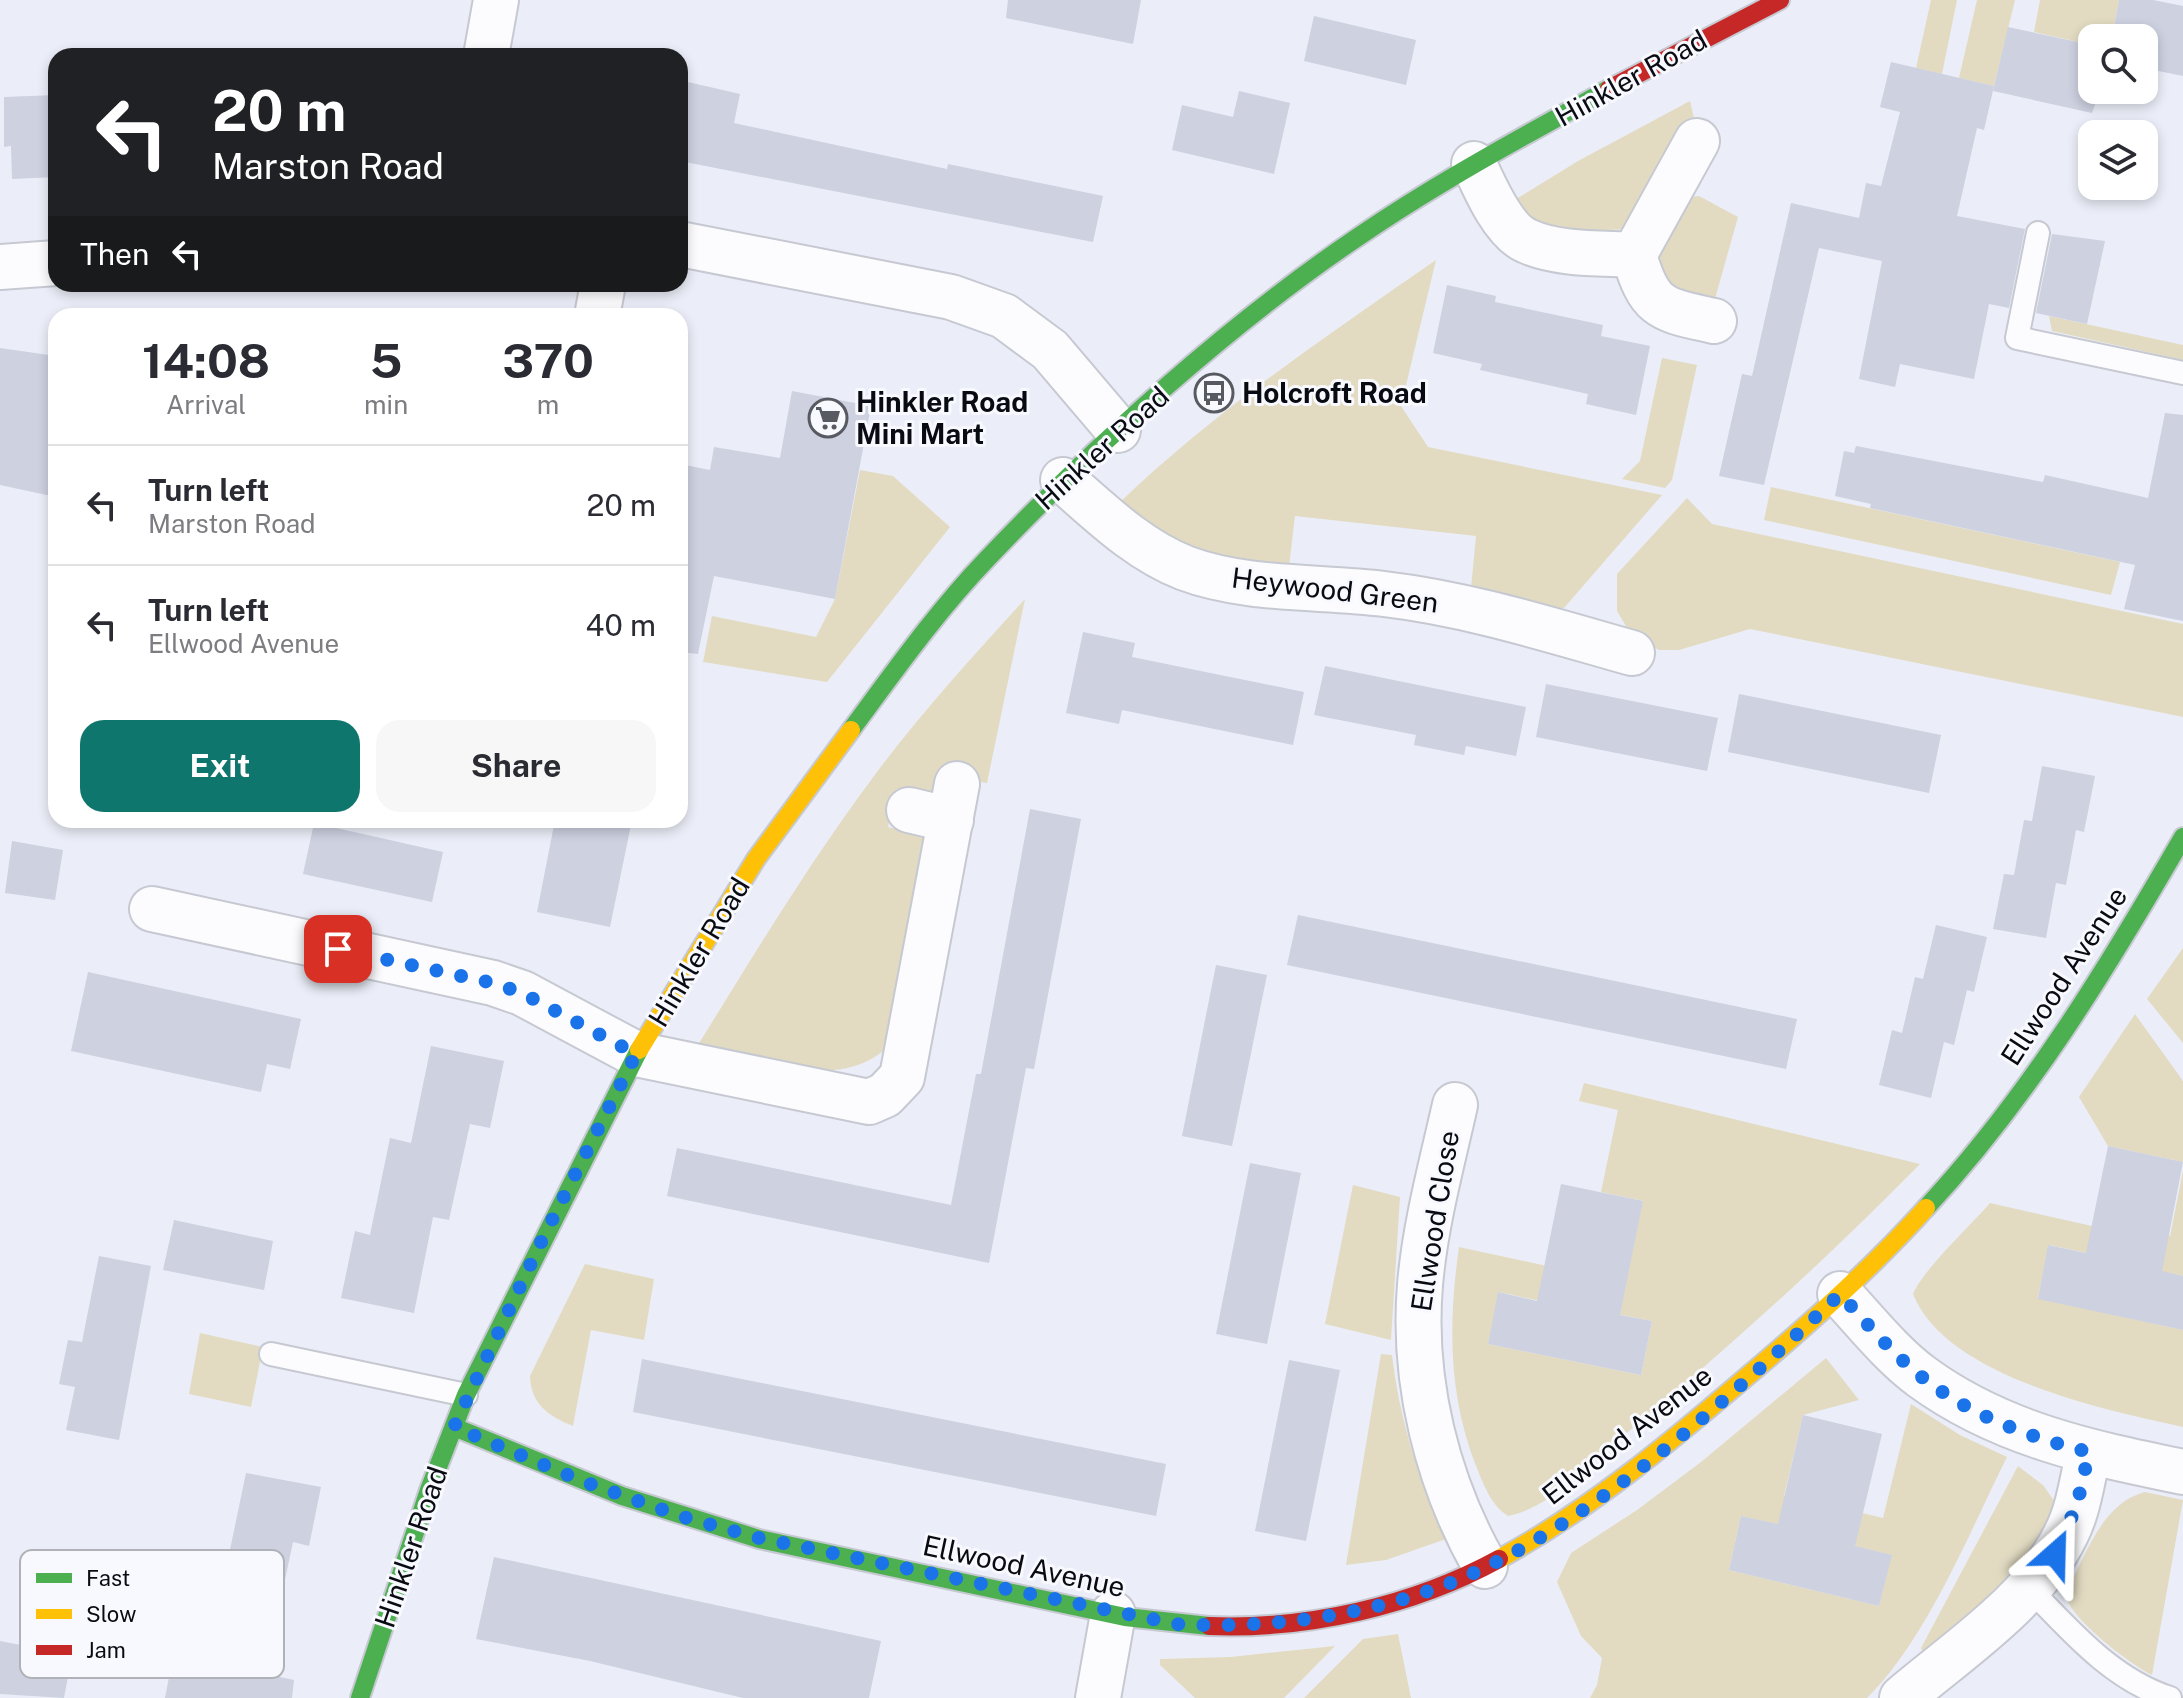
<!DOCTYPE html>
<html lang="en">
<head>
<meta charset="utf-8">
<style>
	:root { --surface:#fff; --page:#f7f7f7; --text:#2b2b33; --muted:#7c7c81; --line:#e1e1e2; --accent:#0f766e }
	body { margin:0; font-family:"Public Sans",sans-serif; background:var(--page); color:var(--text); height:100vh; display:flex; flex-direction:column; font-size:30px; white-space:nowrap }
	* { box-sizing:border-box; margin:0 }
	p { font-size:26px; color:var(--muted) }
	.icon { flex:none; width:44px; height:44px; fill:none; stroke:currentColor; stroke-width:2; stroke-linecap:round; stroke-linejoin:round }
	.map { position:relative; flex:1; overflow:hidden }
	.sheet { position:absolute; left:48px; top:308px; width:640px; height:520px; display:flex; flex-direction:column; background:var(--surface); border-radius:24px; box-shadow:0 4px 12px #0003 }
	.sheet>* { flex:none }
	.top-card { position:absolute; left:48px; top:48px; width:640px; height:244px; border-radius:24px; box-shadow:0 4px 12px #0003; background:#202124; color:#fff; overflow:hidden }
	.fabs { position:absolute; left:2078px; top:24px; display:grid; gap:16px }
	.fabs a { display:grid; place-items:center; width:80px; height:80px; border-radius:16px; background:var(--surface); box-shadow:0 4px 12px #0003; font-size:40px }
	.pin { position:absolute; display:grid; place-items:center; width:68px; height:68px; color:#fff; margin:-34px; border-radius:16px; box-shadow:0 4px 12px #0006 }
	.me { position:absolute; width:88px; margin:-44px; rotate:25deg; stroke-linejoin:round; filter:drop-shadow(0 0 6px #0008) }
	.turn { display:flex; align-items:center; gap:28px; height:168px; padding:0 32px; font-size:36px }
	.turn .icon { width:104px; height:104px; stroke-width:2.5 }
	.turn b { display:block; font-size:56px; line-height:68px }
	.then { display:flex; align-items:center; height:76px; padding:0 32px; background:#0003; gap:16px; font-size:30px }
	.eta { display:flex; justify-content:space-evenly; align-items:center; height:136px; text-align:center }
	.eta b { font-size:48px; font-weight:700; line-height:56px }
	.button { display:flex; gap:16px; margin-top:auto; padding:16px 32px }
	.button a { flex:1; height:92px; border-radius:24px; background:var(--accent); color:#fff; font-size:32px; font-weight:700; line-height:92px; text-align:center }
	.button a+a { background:var(--page); color:var(--text) }
	ul { padding:0; list-style:none }
	li { display:flex; align-items:center; gap:24px; height:120px; padding:0 32px; border-top:2px solid var(--line) }
	li div { flex:1 }
	li b { display:block; font-size:30px }
	li em { font-style:normal }
	.map>svg:first-child { display:block }
</style>
</head>
<body>
<div class="map">
<svg width="2183" height="1698" viewBox="0 0 2183 1698">
	<rect width="100%" height="100%" fill="#ebeef8"/>
	<g fill="#e2dbc2">
		<path d="M 1931,0 L 1957,0 L 1942,74 L 1916,68 Z"/>
		<path d="M 1977,0 L 2015,0 L 1994,86 L 1959,78 Z"/>
		<path d="M 2040,0 L 2119,0 L 2112,38 L 2092,38 L 2092,45 L 2034,32 Z"/>
		<path d="M 1690,101 L 1694,118 L 1632,229 L 1551,232 L 1508,204 L 1578,161 Z"/>
		<path d="M 1699,196 L 1738,217 L 1713,306 L 1675,300 L 1654,258 L 1689,197 Z"/>
		<path d="M 1436,260 L 1401,406 L 1428,447 L 1662,495 L 1564,608 L 1553,609 L 1471,588 L 1476,536 L 1295,516 L 1289,567 L 1206,559 L 1173,547 L 1118,504 C 1215,411 1325,337 1436,260 Z"/>
		<path d="M 2049,316 L 2183,345 L 2183,360 L 2052,331 Z"/>
		<path d="M 1662,358 L 1697,365 L 1672,480 L 1665,488 L 1622,479 L 1640,461 Z"/>
		<path d="M 860,470 L 893,476 L 950,527 L 827,682 L 703,662 L 712,616 L 816,637 L 835,599 Z"/>
		<path d="M 1771,487 L 2120,562 L 2111,595 L 1764,520 Z"/>
		<path d="M 1687,498 L 1712,524 L 2183,624 L 2183,717 L 1750,629 L 1679,650 L 1659,650 L 1645,643 L 1627,628 L 1617,611 L 1617,574 Z"/>
		<path d="M 1025,599 L 987,783 L 946,776 L 940,798 L 896,789 L 888,827 L 932,839 L 892,1043 C 841,1096 760,1059 698,1045 C 753,956 808,865 871,780 C 918,716 972,657 1025,599 Z"/>
		<path d="M 2183,948 L 2183,1043 L 2147,999 Z"/>
		<path d="M 2135,1014 L 2183,1081 L 2183,1162 L 2108,1146 L 2079,1097 Z"/>
		<path d="M 1584,1083 L 1920,1164 C 1825,1261 1726,1350 1622,1437 C 1589,1464 1552,1507 1508,1516 C 1492,1506 1485,1488 1478,1471 C 1448,1398 1448,1324 1459,1247 L 1570,1271 L 1563,1306 L 1499,1292 L 1488,1344 L 1641,1375 L 1652,1321 L 1591,1309 L 1643,1201 L 1601,1192 L 1618,1110 L 1579,1101 Z"/>
		<path d="M 2183,1171 L 2183,1276 L 2140,1267 L 2147,1232 L 2170,1236 Z"/>
		<path d="M 1353,1185 L 1400,1197 L 1391,1340 L 1325,1324 Z"/>
		<path d="M 1990,1203 L 2092,1226 L 2111,1258 L 2049,1245 L 2038,1298 L 2183,1330 L 2183,1427 C 2105,1410 1946,1377 1913,1294 C 1922,1271 1971,1225 1990,1203 Z"/>
		<path d="M 585,1264 L 654,1279 L 644,1340 L 591,1330 L 573,1426 C 548,1416 531,1404 530,1376 Z"/>
		<path d="M 200,1333 L 263,1347 L 251,1407 L 189,1394 Z"/>
		<path d="M 1381,1354 L 1392,1355 C 1400,1421 1418,1478 1446,1539 L 1386,1560 L 1346,1565 Z"/>
		<path d="M 1826,1358 L 1859,1400 L 1803,1415 L 1784,1496 L 1803,1530 L 1741,1516 L 1729,1570 L 1879,1606 L 1891,1555 L 1829,1540 L 1837,1507 L 1883,1518 L 1911,1404 L 1960,1435 L 2007,1457 C 1969,1533 1927,1639 1867,1698 L 1590,1698 L 1597,1685 L 1602,1658 L 1581,1636 L 1557,1582 L 1571,1553 L 1637,1510 L 1701,1462 Z"/>
		<path d="M 2018,1466 L 2043,1485 L 2057,1505 L 2027,1561 L 1925,1656 L 1921,1648 Z"/>
		<path d="M 2145,1492 L 2183,1500 L 2152,1675 C 2130,1664 2070,1619 2065,1594 C 2085,1558 2101,1503 2145,1492 Z"/>
		<path d="M 1398,1634 L 1411,1698 L 1304,1698 L 1363,1639 Z"/>
		<path d="M 1335,1646 L 1284,1698 L 1195,1698 L 1160,1665 L 1160,1659 L 1230,1657 Z"/>
	</g>
	<g fill="#cdd1e0">
		<path d="M 1008,0 L 1141,0 L 1133,44 L 1006,18 Z"/>
		<path d="M 2119,0 L 2153,0 L 2183,6 L 2183,76 L 2144,68 L 2144,38 L 2112,38 Z"/>
		<path d="M 1314,16 L 1416,40 L 1406,85 L 1304,61 Z"/>
		<path d="M 2008,27 L 2092,45 L 2092,90 L 2100,90 L 2092,113 L 1993,91 Z"/>
		<path d="M 1891,62 L 1994,86 L 1984,130 L 1977,128 L 1957,216 L 2025,229 L 2009,308 L 1989,304 L 1974,379 L 1900,364 L 1895,387 L 1859,379 L 1882,261 L 1819,248 L 1764,485 L 1719,476 L 1742,374 L 1752,376 L 1791,203 L 1859,218 L 1866,183 L 1881,186 L 1900,112 L 1880,107 Z"/>
		<path d="M 688,82 L 740,94 L 734,123 L 947,169 L 948,164 L 1103,196 L 1093,242 L 680,161 L 680,121 Z"/>
		<path d="M 1239,91 L 1290,103 L 1274,174 L 1172,150 L 1182,105 L 1233,117 Z"/>
		<path d="M 56,95 L 56,177 L 12,179 L 11,146 L 4,147 L 4,97 Z"/>
		<path d="M 2052,234 L 2105,241 L 2087,324 L 2036,313 Z"/>
		<path d="M 1447,285 L 1496,296 L 1495,302 L 1603,325 L 1601,336 L 1650,346 L 1636,415 L 1586,404 L 1588,394 L 1480,370 L 1482,364 L 1433,353 Z"/>
		<path d="M 0,348 L 56,356 L 56,497 L 0,485 Z"/>
		<path d="M 792,391 L 871,406 L 835,599 L 714,576 L 698,654 L 680,652 L 680,464 L 710,470 L 714,447 L 780,458 Z"/>
		<path d="M 2165,413 L 2183,415 L 2183,621 L 2124,609 L 2135,565 L 1870,508 L 1871,504 L 1835,496 L 1844,451 L 1854,453 L 1856,446 L 2043,482 L 2045,475 L 2148,498 Z"/>
		<path d="M 1083,632 L 1135,643 L 1132,657 L 1304,692 L 1293,745 L 1122,710 L 1119,724 L 1066,713 Z"/>
		<path d="M 1325,666 L 1526,707 L 1516,756 L 1466,746 L 1464,755 L 1414,745 L 1416,735 L 1314,715 Z"/>
		<path d="M 1546,684 L 1718,718 L 1707,771 L 1536,737 Z"/>
		<path d="M 1739,694 L 1941,735 L 1929,793 L 1728,752 Z"/>
		<path d="M 2042,766 L 2095,776 L 2084,832 L 2076,830 L 2066,885 L 2056,883 L 2046,938 L 1993,929 L 2004,874 L 2014,875 L 2024,820 L 2032,821 Z"/>
		<path d="M 1030,809 L 1081,819 L 1034,1069 L 1026,1068 L 989,1263 L 667,1196 L 677,1148 L 951,1205 L 976,1074 L 981,1074 Z"/>
		<path d="M 555,820 L 632,820 L 610,927 L 537,912 Z"/>
		<path d="M 314,823 L 443,852 L 432,902 L 303,874 Z"/>
		<path d="M 12,841 L 63,850 L 55,900 L 5,893 Z"/>
		<path d="M 1298,915 L 1797,1019 L 1786,1069 L 1287,965 Z"/>
		<path d="M 1936,925 L 1987,937 L 1974,992 L 1967,990 L 1954,1045 L 1944,1042 L 1931,1098 L 1879,1085 L 1892,1030 L 1902,1033 L 1915,977 L 1923,979 Z"/>
		<path d="M 1216,965 L 1267,975 L 1232,1146 L 1182,1136 Z"/>
		<path d="M 88,972 L 301,1019 L 290,1069 L 267,1064 L 261,1092 L 71,1051 Z"/>
		<path d="M 431,1046 L 504,1061 L 490,1128 L 470,1124 L 449,1220 L 433,1217 L 414,1313 L 341,1298 L 355,1231 L 370,1235 L 390,1138 L 411,1143 Z"/>
		<path d="M 2108,1146 L 2183,1162 L 2162,1271 L 2183,1276 L 2183,1330 L 2038,1299 L 2048,1245 L 2086,1253 Z"/>
		<path d="M 1250,1163 L 1301,1173 L 1267,1344 L 1216,1334 Z"/>
		<path d="M 1561,1184 L 1643,1201 L 1620,1315 L 1652,1321 L 1641,1375 L 1488,1344 L 1498,1292 L 1537,1301 Z"/>
		<path d="M 174,1220 L 273,1241 L 264,1290 L 163,1270 Z"/>
		<path d="M 99,1256 L 151,1266 L 119,1440 L 66,1430 L 75,1387 L 59,1384 L 68,1340 L 82,1342 Z"/>
		<path d="M 642,1359 L 1166,1464 L 1156,1516 L 633,1412 Z"/>
		<path d="M 1289,1360 L 1340,1370 L 1306,1541 L 1255,1531 Z"/>
		<path d="M 1803,1415 L 1882,1434 L 1855,1546 L 1892,1555 L 1879,1606 L 1729,1570 L 1741,1516 L 1778,1524 Z"/>
		<path d="M 246,1473 L 321,1487 L 309,1546 L 293,1542 L 265,1674 L 294,1680 L 292,1698 L 165,1698 L 173,1656 L 190,1659 L 210,1560 L 227,1564 Z"/>
		<path d="M 494,1557 L 881,1641 L 869,1698 L 743,1698 L 590,1661 L 476,1639 Z"/>
		<path d="M 0,1641 L 72,1655 L 64,1698 L 0,1694 Z"/>
	</g>
	<g fill="none" stroke-linecap="round" stroke-linejoin="round">
		<defs>
			<g id="lane">
				<path d="M 2038,233 L 2017,338 L 2183,373"/>
				<path d="M 271,1354 L 466,1395"/>
				<path d="M 2028,1587 C 2070,1630 2111,1679 2170,1698"/>
			</g>
			<g id="street">
				<path d="M 486,56 L 496,0"/>
				<path d="M 1474,164 C 1484,186 1503,231 1527,241 C 1558,255 1600,253 1634,255 L 1697,141"/>
				<path d="M 680,244 L 951,297 L 1004,316 L 1050,350 L 1118,430"/>
				<path d="M 1634,255 C 1650,310 1661,309 1714,321"/>
				<path d="M 0,267 L 56,263"/>
				<path d="M 597,316 L 603,284"/>
				<path d="M 1063,480 C 1101,513 1137,549 1185,568 C 1246,591 1320,586 1384,594 C 1469,604 1550,630 1632,653"/>
				<path d="M 909,810 L 951,820"/>
				<path d="M 152,909 L 493,983 L 522,993 L 636,1054 L 869,1102 L 885,1095 L 902,1077 L 957,784"/>
				<path d="M 1455,1105 C 1442,1163 1425,1225 1420,1285 C 1412,1381 1437,1482 1485,1566"/>
				<path d="M 1840,1294 C 1866,1322 1891,1354 1922,1377 C 2000,1434 2090,1453 2183,1472"/>
				<path d="M 1098,1698 L 1113,1614"/>
				<path d="M 1902,1698 C 1958,1650 2033,1602 2066,1534 C 2079,1509 2082,1479 2089,1452"/>
			</g>
			<g id="fast">
				<path d="M 851,730 C 894,672 937,611 987,559 C 1094,446 1229,324 1358,237 C 1438,182 1524,136 1609,89"/>
				<path d="M 1926,1208 C 2029,1097 2108,967 2183,837"/>
				<path d="M 454,1427 L 622,1496 L 759,1539 L 1125,1617 L 1209,1626"/>
				<path d="M 360,1698 L 429,1490 L 466,1395 L 639,1050"/>
			</g>
			<g id="slow">
				<path d="M 639,1050 L 756,859 L 851,730"/>
				<path d="M 1499,1559 C 1589,1510 1667,1445 1744,1379 C 1808,1325 1870,1270 1926,1208"/>
			</g>
			<g id="jam">
				<path d="M 1609,89 L 1780,0"/>
				<path d="M 1209,1626 C 1307,1630 1413,1606 1499,1559"/>
			</g>
		</defs>
		<use href="#lane" stroke="#c6c9d1" stroke-width="26"/>
		<use href="#street" stroke="#c6c9d1" stroke-width="48"/>
		<use href="#fast" stroke="#c6c9d1" stroke-width="22"/>
		<use href="#slow" stroke="#c6c9d1" stroke-width="22"/>
		<use href="#jam" stroke="#c6c9d1" stroke-width="22"/>
		<use href="#lane" stroke="#fcfcfe" stroke-width="22"/>
		<use href="#street" stroke="#fcfcfe" stroke-width="44"/>
		<use href="#fast" stroke="#4caf50" stroke-width="18"/>
		<use href="#slow" stroke="#ffc107" stroke-width="18"/>
		<use href="#jam" stroke="#c62828" stroke-width="18"/>
	</g>
	<g fill="none" stroke-linecap="round" stroke-linejoin="round">
		<path stroke="#1a73e8" stroke-width="14" stroke-dasharray="0 25.2" d="M 338,949 L 493,983 L 522,993 L 636,1054 L 542,1240 L 454,1427 L 582,1481 L 680,1516 L 759,1538 L 1176,1624 C 1264,1629 1362,1617 1445,1585 C 1584,1532 1732,1396 1840,1294 C 1865,1321 1889,1350 1917,1373 C 1966,1414 2028,1437 2089,1452 L 2077,1505 L 2055,1554"/>
	</g>
	<defs>
		<symbol id="bus-ring" viewBox="-11 -11 22 22"><circle r="9.5" fill="#f8f9fe" stroke="#585a62" stroke-width="1.5"/><path d="M-5-6H5V4H4V6H2V4H-2V6H-4V4H-5ZM-3.5-4V0h7V-4ZM-3.5 1.2v1.5H-2V1.2ZM2 1.2v1.5H3.5V1.2Z" fill="#585a62"/></symbol>
		<symbol id="supermarket-ring" viewBox="-11 -11 22 22"><circle r="9.5" fill="#f8f9fe" stroke="#585a62" stroke-width="1.5"/><path d="M-6-5.5h2.5l.6 2H6L4.5 2H-2.5L-4.4-4H-6ZM-1.5 3.2a1.3 1.3 0 1 0 .1 0ZM3 3.2a1.3 1.3 0 1 0 .1 0Z" fill="#585a62"/></symbol>
	</defs>
	<g fill-rule="evenodd">
		<use href="#bus-ring" x="1192" y="371" width="44" height="44"/>
		<use href="#supermarket-ring" x="806" y="396" width="44" height="44"/>
	</g>
	<g text-anchor="middle" stroke-width="6" stroke-linejoin="round" paint-order="stroke">
		<g font-size="28" fill="#090b12" stroke="#f8f9fe">
			<text transform="translate(1631 78) rotate(-29)" y="10">Hinkler Road</text>
			<text transform="translate(1102 448) rotate(-42)" y="10">Hinkler Road</text>
			<text transform="translate(1335 590) rotate(7)" y="10">Heywood Green</text>
			<text transform="translate(699 952) rotate(-59)" y="10">Hinkler Road</text>
			<text transform="translate(2064 976) rotate(-57)" y="10">Ellwood Avenue</text>
			<text transform="translate(1435 1221) rotate(-81)" y="10">Ellwood Close</text>
			<text transform="translate(1627 1435) rotate(-38)" y="10">Ellwood Avenue</text>
			<text transform="translate(411 1547) rotate(-71)" y="10">Hinkler Road</text>
			<text transform="translate(1024 1566) rotate(12)" y="10">Ellwood Avenue</text>
		</g>
		<g font-size="28" font-weight="bold" fill="#090b12" stroke="#f8f9fe" text-anchor="start">
			<text x="1242" y="403">Holcroft Road</text>
			<text x="856" y="412">Hinkler Road<tspan x="856" dy="32">Mini Mart</tspan></text>
		</g>
	</g>
	<rect x="20" y="1550" width="264" height="128" rx="12" fill="#f8f9fe" stroke="#b0b2b7" stroke-width="2"/>
	<rect x="36" y="1573" width="36" height="10" fill="#4caf50"/>
	<rect x="36" y="1609" width="36" height="10" fill="#ffc107"/>
	<rect x="36" y="1645" width="36" height="10" fill="#c62828"/>
	<g font-size="22" fill="#090b12">
		<text x="86" y="1586">Fast</text>
		<text x="86" y="1622">Slow</text>
		<text x="86" y="1658">Jam</text>
	</g>
</svg>
<div class="fabs">
<a><svg class="icon" aria-label="search" viewBox="0 0 24 24"><circle cx="10" cy="10" r="6"/><path d="M15 15l6 6"/></svg></a>
<a><svg class="icon" aria-label="layers" viewBox="0 0 24 24"><path d="M12 4l9 5-9 5-9-5zM3 14l9 5 9-5"/></svg></a>
</div>
<div class="pin" style="left:338px;top:949px;background:#d93025"><svg class="icon" aria-label="arrive" viewBox="0 0 24 24"><path d="M6 21V4h12l-3 4 3 4H6"/></svg></div>
<svg class="me" style="left:2055px;top:1554px" viewBox="-20 -20 40 40"><path d="M0-17L14 15 0 8-14 15z" fill="#1a73e8" stroke="#fff" stroke-width="4"/></svg>
<div class="top-card">
<div class="turn"><svg class="icon" aria-label="left" viewBox="0 0 24 24"><path d="M17 20v-9H6M10 6l-5 5 5 5"/></svg><div><b>20 m</b>Marston Road</div></div>
<div class="then">Then<svg class="icon" aria-label="left" viewBox="0 0 24 24"><path d="M17 20v-9H6M10 6l-5 5 5 5"/></svg></div>
</div>
<section class="sheet">
<div class="eta">
<div><b>14:08</b><p>Arrival</p></div>
<div><b>5</b><p>min</p></div>
<div><b>370</b><p>m</p></div>
</div>
<ul>
<li><svg class="icon" aria-label="left" viewBox="0 0 24 24"><path d="M17 20v-9H6M10 6l-5 5 5 5"/></svg><div><b>Turn left</b><p>Marston Road</p></div><em>20 m</em></li>
<li><svg class="icon" aria-label="left" viewBox="0 0 24 24"><path d="M17 20v-9H6M10 6l-5 5 5 5"/></svg><div><b>Turn left</b><p>Ellwood Avenue</p></div><em>40 m</em></li>
</ul>
<div class="button"><a>Exit</a><a>Share</a></div>
</section>
</div>
</body>
</html>
